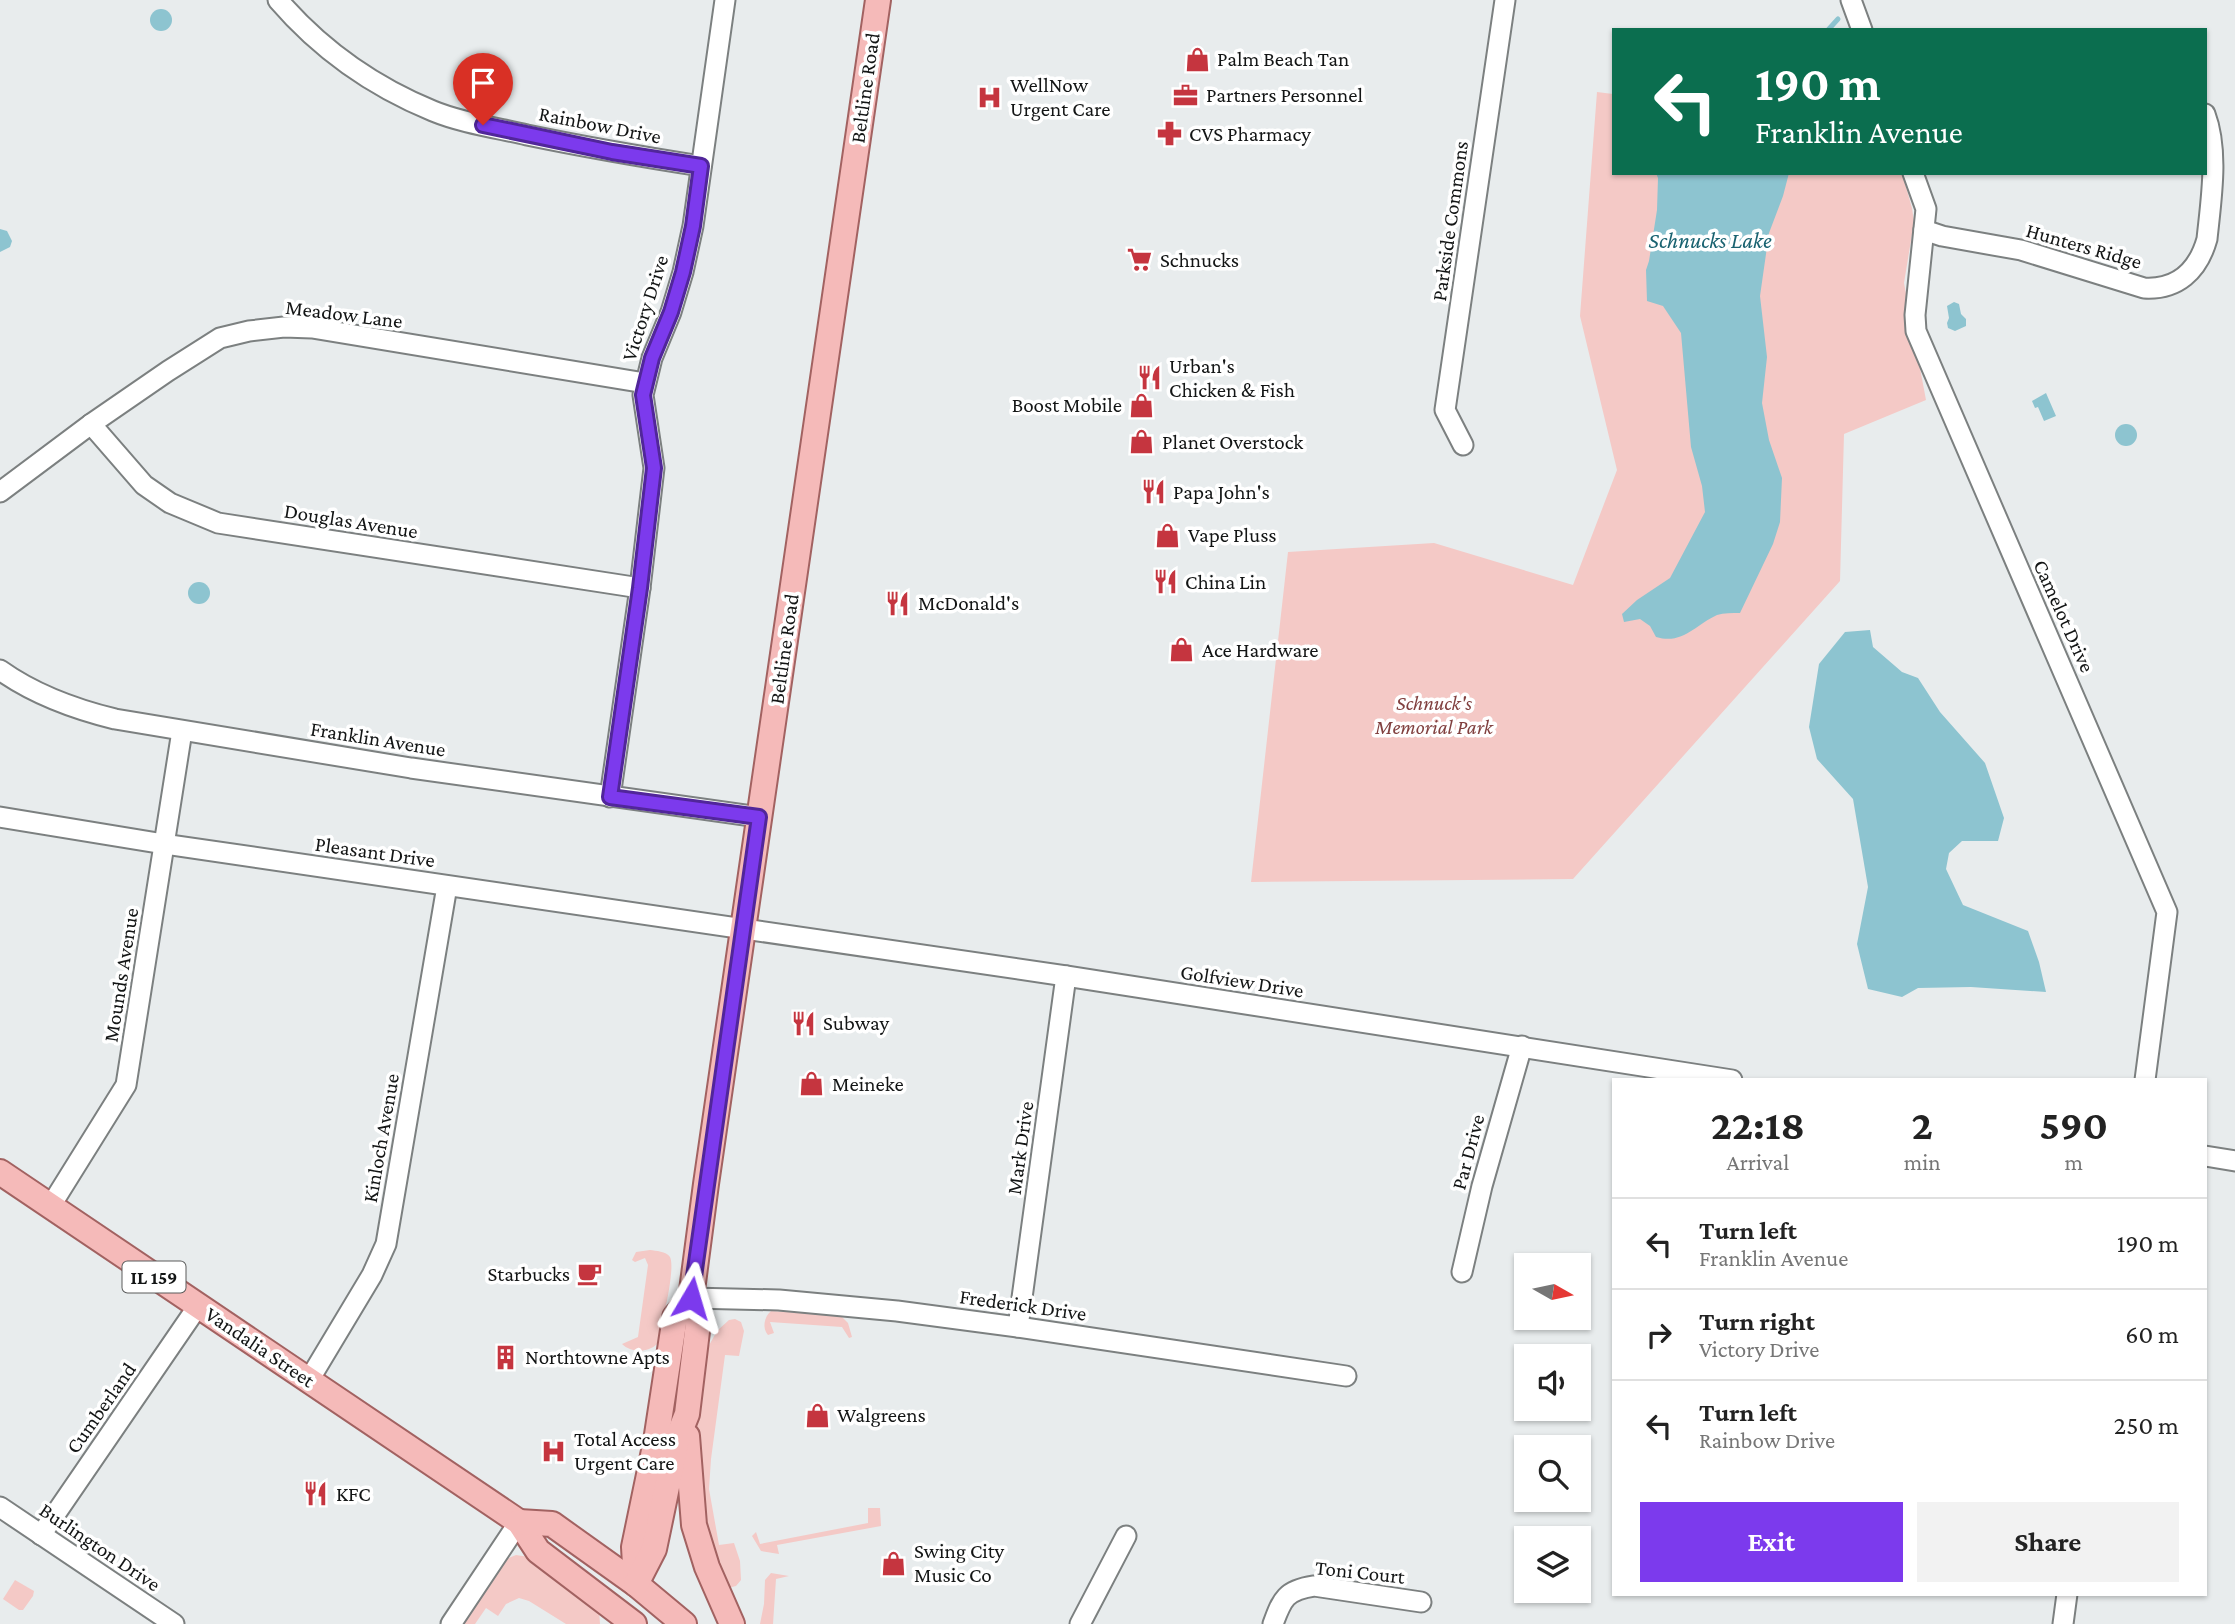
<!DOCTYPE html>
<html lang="en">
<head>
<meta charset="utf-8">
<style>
	:root { --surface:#fff; --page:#f2f2f2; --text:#222; --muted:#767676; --line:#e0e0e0; --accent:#7c3aed }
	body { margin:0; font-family:"Crimson Pro",serif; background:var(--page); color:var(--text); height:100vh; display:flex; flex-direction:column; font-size:26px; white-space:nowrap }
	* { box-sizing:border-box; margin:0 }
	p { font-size:23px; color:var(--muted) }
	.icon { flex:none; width:38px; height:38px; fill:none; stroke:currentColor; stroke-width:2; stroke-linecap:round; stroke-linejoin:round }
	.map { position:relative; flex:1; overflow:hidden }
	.drawer { position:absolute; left:1612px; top:1078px; width:595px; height:518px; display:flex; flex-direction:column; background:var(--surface); border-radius:0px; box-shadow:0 2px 5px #0004 }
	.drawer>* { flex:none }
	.top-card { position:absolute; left:1612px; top:28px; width:595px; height:147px; border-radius:0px; box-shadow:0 2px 5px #0004; background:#0b6e4f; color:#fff; overflow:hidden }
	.needle { width:46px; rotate:99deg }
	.controls { position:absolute; left:1514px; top:1253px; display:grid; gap:14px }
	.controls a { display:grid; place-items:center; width:77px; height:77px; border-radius:0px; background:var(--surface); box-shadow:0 2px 5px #0004; font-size:35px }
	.pin { position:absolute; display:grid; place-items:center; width:60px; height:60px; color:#fff; margin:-72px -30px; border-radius:50% 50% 50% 0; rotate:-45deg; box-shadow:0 0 7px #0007 }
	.pin .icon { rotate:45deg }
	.me { position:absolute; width:77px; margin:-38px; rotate:7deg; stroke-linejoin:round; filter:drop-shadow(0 0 5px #0008) }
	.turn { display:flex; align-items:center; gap:24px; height:147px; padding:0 28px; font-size:32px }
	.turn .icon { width:91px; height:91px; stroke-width:2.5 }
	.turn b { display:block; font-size:49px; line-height:60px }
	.eta { display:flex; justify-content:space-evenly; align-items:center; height:119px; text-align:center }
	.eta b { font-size:42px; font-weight:700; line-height:49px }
	.action { display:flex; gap:14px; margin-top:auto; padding:14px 28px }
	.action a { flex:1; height:80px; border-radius:0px; background:var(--accent); color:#fff; font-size:28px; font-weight:700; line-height:80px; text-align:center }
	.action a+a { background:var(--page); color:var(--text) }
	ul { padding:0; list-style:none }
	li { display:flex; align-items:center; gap:21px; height:91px; padding:0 28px; border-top:2px solid var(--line) }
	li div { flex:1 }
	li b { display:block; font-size:26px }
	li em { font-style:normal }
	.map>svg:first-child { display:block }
</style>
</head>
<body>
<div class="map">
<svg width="2235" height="1624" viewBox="0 0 2235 1624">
	<rect width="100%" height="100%" fill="#e8eced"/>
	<g fill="#f4c9c6">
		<path d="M 1597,92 L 1613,94 L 1614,173 L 1902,173 L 1912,208 L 1914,222 L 1904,283 L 1926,400 L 1844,434 L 1840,581 L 1573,879 L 1251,882 L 1288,552 L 1434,543 L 1573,585 L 1617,470 L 1580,316 Z"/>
		<path d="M 650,1250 C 656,1251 666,1251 670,1257 C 676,1269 661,1329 657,1344 C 648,1353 631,1353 622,1344 L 638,1337 L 648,1265 L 645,1258 L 635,1262 L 632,1260 L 636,1252 Z"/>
		<path d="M 771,1311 L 840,1315 L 848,1323 L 852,1337 L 849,1338 L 842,1327 L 770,1322 L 774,1333 L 768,1335 C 762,1328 764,1317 771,1311 Z"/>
		<path d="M 735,1319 L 741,1322 L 744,1331 L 739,1356 L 725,1355 L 711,1459 L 709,1489 L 719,1545 L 734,1543 L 740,1561 L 741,1580 L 736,1586 L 728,1588 L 708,1550 L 696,1429 L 707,1349 L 717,1331 L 729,1320 Z"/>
		<path d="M 868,1508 L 880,1508 L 881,1526 L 777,1545 L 779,1554 L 761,1551 L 752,1536 L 756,1532 L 760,1544 L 868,1523 Z"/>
		<path d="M 516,1555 L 529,1557 L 599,1610 L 600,1624 L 566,1624 L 529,1601 L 519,1598 L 506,1604 L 498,1616 L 486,1608 L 475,1624 L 461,1624 L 506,1559 Z"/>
		<path d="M 771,1573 L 789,1576 L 776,1579 L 773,1624 L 760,1624 L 764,1604 L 765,1580 Z"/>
		<path d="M 15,1580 L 34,1591 L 33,1596 L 23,1610 L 19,1610 L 3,1599 Z"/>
	</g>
	<g fill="#8dc4d0">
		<circle cx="161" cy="20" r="11"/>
		<path d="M 1656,173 L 1789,173 L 1783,196 L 1769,233 L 1760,296 L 1767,357 L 1762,403 L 1769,440 L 1782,478 L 1780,522 L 1773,544 L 1740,613 C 1732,613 1724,613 1717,615 C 1695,625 1683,645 1656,637 L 1650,626 L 1640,619 L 1624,622 L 1622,614 L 1637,600 L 1670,578 L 1705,512 L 1702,486 L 1691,447 L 1681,333 L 1663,306 L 1647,301 L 1646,270 L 1649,261 L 1657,210 L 1658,178 Z"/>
		<path d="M 0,229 L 7,231 L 12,241 L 10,247 L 0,252 Z"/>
		<path d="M 1954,302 L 1959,304 L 1961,314 L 1966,319 L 1966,326 L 1955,331 L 1948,328 L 1947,323 L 1949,318 L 1947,306 Z"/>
		<path d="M 2046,393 L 2056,416 L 2044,421 L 2038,407 L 2035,408 L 2032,401 Z"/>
		<circle cx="2126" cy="435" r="11"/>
		<circle cx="199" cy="593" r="11"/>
		<path d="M 1870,630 L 1873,647 L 1902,672 L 1918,678 L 1940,712 L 1985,763 L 2004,818 L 1998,841 L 1962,841 L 1949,853 L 1946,869 L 1963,905 L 2028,931 L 2039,962 L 2046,992 L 1971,987 L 1918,988 L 1902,997 L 1868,989 L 1857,944 L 1868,887 L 1853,799 L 1817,759 L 1809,727 L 1819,664 L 1845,632 Z"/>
	</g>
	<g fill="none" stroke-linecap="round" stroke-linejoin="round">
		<path stroke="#8dc4d0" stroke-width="5" d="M 1828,30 L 1838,19"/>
		<defs>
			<g id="minor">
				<path d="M 278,0 C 321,50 372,86 433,111 C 462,123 497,128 527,135 C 585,147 643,157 701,166"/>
				<path d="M 1851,0 L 1862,30"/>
				<path d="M 1913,173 L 1926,209 L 1915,315 L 1916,331 L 2167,912 L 2145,1080"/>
				<path d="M 1924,230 L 1942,236 L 2021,250 L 2144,288 C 2177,290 2198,271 2207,239 C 2211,200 2219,151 2205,114"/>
				<path d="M 91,424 L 144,485 L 170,503 L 218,523 L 640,588"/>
				<path d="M 1463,445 L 1445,410 L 1505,0"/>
				<path d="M 0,492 L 91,424 L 168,371 L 220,338 L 249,331 L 284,327 L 312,328 L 645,383"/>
				<path d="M 0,670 C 35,695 74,709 115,719 L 411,768 L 759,817"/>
				<path d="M 610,797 L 640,588 L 654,468 L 643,395 L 652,358 L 671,312 L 683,272 L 693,226 L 725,0"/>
				<path d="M 0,817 L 164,844 L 1066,976 L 1732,1080"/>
				<path d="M 2205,1156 L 2235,1161"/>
				<path d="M 50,1207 L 126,1085 L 182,731"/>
				<path d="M 1462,1272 L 1482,1186 L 1522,1046"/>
				<path d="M 691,1298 L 779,1300 L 897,1311 L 1018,1327 L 1346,1376"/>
				<path d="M 1018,1327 L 1066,976"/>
				<path d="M 309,1380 L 372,1275 L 386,1244 L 447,886"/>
				<path d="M 0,1507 L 174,1624"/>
				<path d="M 41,1535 L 198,1306"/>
				<path d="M 451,1624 L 519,1522"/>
				<path d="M 1080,1624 L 1126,1536"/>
				<path d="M 1273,1624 C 1282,1599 1286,1590 1314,1586 L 1421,1602"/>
				<path d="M 2063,1624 L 2067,1594"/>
			</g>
			<g id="major">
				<path d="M 0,1172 L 519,1522 L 538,1551 L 634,1624"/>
				<path d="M 687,1436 L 694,1525 L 707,1567 L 732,1624"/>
				<path d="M 519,1522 L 552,1524 L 636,1584 L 684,1624"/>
				<path d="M 636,1582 L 634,1547 L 656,1441 L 675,1317 L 691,1298"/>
				<path d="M 636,1584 L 654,1549 L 677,1439 L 687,1414 L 698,1323 L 691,1298 L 706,1184 L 878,0"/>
			</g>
		</defs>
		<use href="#minor" stroke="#7c8080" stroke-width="23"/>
		<use href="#major" stroke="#a26261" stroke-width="28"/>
		<use href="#minor" stroke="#fff" stroke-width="19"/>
		<use href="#major" stroke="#f5bab9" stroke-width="24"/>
	</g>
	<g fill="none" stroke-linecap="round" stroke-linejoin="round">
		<defs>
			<path id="route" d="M 483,125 L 612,152 L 701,166 L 693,226 L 683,272 L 671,312 L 652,358 L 643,395 L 654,468 L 640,588 L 610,797 L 759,817 L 691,1298"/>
		</defs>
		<use href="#route" stroke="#51269a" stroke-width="18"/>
		<use href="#route" stroke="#7c3aed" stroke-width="12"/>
	</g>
	<defs>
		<symbol id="shop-bare" viewBox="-9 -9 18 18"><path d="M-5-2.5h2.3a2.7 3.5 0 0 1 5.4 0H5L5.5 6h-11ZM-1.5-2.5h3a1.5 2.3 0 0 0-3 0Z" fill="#c5353f" stroke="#fff" stroke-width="2.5" paint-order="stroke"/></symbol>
		<symbol id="office-bare" viewBox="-9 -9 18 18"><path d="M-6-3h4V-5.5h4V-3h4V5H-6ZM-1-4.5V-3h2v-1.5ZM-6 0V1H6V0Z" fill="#c5353f" stroke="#fff" stroke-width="2.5" paint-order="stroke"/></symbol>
		<symbol id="hospital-bare" viewBox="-9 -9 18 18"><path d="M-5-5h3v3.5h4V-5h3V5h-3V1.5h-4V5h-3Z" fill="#c5353f" stroke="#fff" stroke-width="2.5" paint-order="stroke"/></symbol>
		<symbol id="pharmacy-bare" viewBox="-9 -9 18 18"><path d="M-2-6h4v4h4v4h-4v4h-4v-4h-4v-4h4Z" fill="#c5353f" stroke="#fff" stroke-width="2.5" paint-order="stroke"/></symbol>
		<symbol id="supermarket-bare" viewBox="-9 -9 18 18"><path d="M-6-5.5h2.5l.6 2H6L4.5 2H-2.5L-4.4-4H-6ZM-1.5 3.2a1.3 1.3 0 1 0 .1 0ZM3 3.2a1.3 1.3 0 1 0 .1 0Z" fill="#c5353f" stroke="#fff" stroke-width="2.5" paint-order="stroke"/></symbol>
		<symbol id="restaurant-bare" viewBox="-9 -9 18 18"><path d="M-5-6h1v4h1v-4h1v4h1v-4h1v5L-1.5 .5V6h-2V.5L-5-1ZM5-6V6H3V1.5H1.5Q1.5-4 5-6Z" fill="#c5353f" stroke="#fff" stroke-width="2.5" paint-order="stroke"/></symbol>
		<symbol id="cafe-bare" viewBox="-9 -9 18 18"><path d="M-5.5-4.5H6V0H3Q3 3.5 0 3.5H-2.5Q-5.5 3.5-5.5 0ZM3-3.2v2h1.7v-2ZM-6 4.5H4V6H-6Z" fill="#c5353f" stroke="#fff" stroke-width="2.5" paint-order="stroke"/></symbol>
		<symbol id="building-bare" viewBox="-9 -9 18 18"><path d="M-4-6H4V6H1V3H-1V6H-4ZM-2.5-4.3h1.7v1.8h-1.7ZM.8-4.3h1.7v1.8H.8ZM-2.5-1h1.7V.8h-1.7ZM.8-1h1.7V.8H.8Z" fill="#c5353f" stroke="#fff" stroke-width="2.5" paint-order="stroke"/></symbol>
	</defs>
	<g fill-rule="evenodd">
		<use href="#shop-bare" x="1180" y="42" width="35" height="35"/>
		<use href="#office-bare" x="1168" y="78" width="35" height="35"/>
		<use href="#hospital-bare" x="972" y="80" width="35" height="35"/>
		<use href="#pharmacy-bare" x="1152" y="116" width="35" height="35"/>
		<use href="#supermarket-bare" x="1122" y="242" width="35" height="35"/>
		<use href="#restaurant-bare" x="1132" y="360" width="35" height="35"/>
		<use href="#shop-bare" x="1124" y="388" width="35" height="35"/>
		<use href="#shop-bare" x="1124" y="424" width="35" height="35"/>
		<use href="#restaurant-bare" x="1136" y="474" width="35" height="35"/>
		<use href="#shop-bare" x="1150" y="518" width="35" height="35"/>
		<use href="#restaurant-bare" x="1148" y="564" width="35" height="35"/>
		<use href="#restaurant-bare" x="880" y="586" width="35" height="35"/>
		<use href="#shop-bare" x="1164" y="632" width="35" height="35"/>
		<use href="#restaurant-bare" x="786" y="1006" width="35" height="35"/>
		<use href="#shop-bare" x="794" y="1066" width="35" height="35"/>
		<use href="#cafe-bare" x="572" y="1256" width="35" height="35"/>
		<use href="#building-bare" x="488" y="1340" width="35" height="35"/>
		<use href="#shop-bare" x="800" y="1398" width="35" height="35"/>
		<use href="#hospital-bare" x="536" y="1434" width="35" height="35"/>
		<use href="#restaurant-bare" x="298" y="1476" width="35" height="35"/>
		<use href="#shop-bare" x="876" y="1546" width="35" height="35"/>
	</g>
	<g text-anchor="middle" stroke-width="7" stroke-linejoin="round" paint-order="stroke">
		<rect fill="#fff" stroke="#5a5b5b" stroke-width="2" x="122.5" y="1261.5" width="63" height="31" rx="5"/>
		<g font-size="19" font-weight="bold" fill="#131515">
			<text x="154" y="1284">IL 159</text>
		</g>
		<g font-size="21" fill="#131515" stroke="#fff" text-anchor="start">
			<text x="1217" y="66">Palm Beach Tan</text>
			<text x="1010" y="92">WellNow<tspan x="1010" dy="24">Urgent Care</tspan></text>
			<text x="1206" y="102">Partners Personnel</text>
			<text x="1189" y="141">CVS Pharmacy</text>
			<text x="1160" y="267">Schnucks</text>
			<text x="1169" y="373">Urban's<tspan x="1169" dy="24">Chicken &amp; Fish</tspan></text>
			<text x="1122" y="412" text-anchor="end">Boost Mobile</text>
			<text x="1162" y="449">Planet Overstock</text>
			<text x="1173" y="499">Papa John's</text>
			<text x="1188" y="542">Vape Pluss</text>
			<text x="1185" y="589">China Lin</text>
			<text x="918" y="610">McDonald's</text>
			<text x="1202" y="657">Ace Hardware</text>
			<text x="823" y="1030">Subway</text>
			<text x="832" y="1091">Meineke</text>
			<text x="570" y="1281" text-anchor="end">Starbucks</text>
			<text x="525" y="1364">Northtowne Apts</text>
			<text x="837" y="1422">Walgreens</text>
			<text x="574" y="1446">Total Access<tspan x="574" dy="24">Urgent Care</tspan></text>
			<text x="336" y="1501">KFC</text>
			<text x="914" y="1558">Swing City<tspan x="914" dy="24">Music Co</tspan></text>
		</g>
		<g font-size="21" fill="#131515" stroke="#fff">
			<text transform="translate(865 88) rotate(-82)" y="7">Beltline Road</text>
			<text transform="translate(600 125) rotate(11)" y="7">Rainbow Drive</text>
			<text transform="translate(1450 221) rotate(-82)" y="7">Parkside Commons</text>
			<text transform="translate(2084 246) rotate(16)" y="7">Hunters Ridge</text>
			<text transform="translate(645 308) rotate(-72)" y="7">Victory Drive</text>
			<text transform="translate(344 314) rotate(7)" y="7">Meadow Lane</text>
			<text transform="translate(351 521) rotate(9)" y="7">Douglas Avenue</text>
			<text transform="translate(2064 616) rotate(66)" y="7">Camelot Drive</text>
			<text transform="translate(784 649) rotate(-82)" y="7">Beltline Road</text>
			<text transform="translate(378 739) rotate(9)" y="7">Franklin Avenue</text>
			<text transform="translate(375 852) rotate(8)" y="7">Pleasant Drive</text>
			<text transform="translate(121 975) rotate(-81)" y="7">Mounds Avenue</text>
			<text transform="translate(1242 981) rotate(9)" y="7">Golfview Drive</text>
			<text transform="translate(381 1138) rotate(-80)" y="7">Kinloch Avenue</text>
			<text transform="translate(1020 1148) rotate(-82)" y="7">Mark Drive</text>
			<text transform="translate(1468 1152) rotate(-75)" y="7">Par Drive</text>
			<text transform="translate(1023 1305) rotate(8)" y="7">Frederick Drive</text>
			<text transform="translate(260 1347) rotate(34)" y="7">Vandalia Street</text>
			<text transform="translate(101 1408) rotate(-55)" y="7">Cumberland</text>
			<text transform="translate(100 1547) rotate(34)" y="7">Burlington Drive</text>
			<text transform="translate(1360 1572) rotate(6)" y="7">Toni Court</text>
		</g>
		<g font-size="21" font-style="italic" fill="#81403f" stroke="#fff">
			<text x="1434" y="710">Schnuck's<tspan x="1434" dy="24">Memorial Park</tspan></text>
		</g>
		<g font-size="23" font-style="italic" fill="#196270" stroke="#fff">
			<text x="1710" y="248">Schnucks Lake</text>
		</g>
	</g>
</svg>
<div class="controls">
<a><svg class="needle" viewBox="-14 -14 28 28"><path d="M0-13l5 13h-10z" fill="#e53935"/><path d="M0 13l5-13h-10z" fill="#767676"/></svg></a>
<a><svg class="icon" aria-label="sound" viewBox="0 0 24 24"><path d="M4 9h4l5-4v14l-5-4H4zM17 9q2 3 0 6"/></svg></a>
<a><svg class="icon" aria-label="search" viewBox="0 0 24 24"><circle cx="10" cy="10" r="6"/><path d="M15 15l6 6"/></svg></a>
<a><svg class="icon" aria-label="layers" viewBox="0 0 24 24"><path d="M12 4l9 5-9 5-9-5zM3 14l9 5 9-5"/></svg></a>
</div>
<div class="pin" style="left:483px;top:125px;background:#d93025"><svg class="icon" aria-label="arrive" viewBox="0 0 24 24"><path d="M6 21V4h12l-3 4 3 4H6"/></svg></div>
<svg class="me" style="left:691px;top:1298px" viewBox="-20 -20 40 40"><path d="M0-17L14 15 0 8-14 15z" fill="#7c3aed" stroke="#fff" stroke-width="4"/></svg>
<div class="top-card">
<div class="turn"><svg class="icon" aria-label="left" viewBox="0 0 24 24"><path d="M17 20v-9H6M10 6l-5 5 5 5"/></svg><div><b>190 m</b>Franklin Avenue</div></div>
</div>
<section class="drawer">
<div class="eta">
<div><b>22:18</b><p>Arrival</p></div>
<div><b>2</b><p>min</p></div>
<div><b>590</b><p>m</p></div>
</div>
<ul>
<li><svg class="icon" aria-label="left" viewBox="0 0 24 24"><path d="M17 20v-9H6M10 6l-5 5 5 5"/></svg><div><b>Turn left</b><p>Franklin Avenue</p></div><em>190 m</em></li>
<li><svg class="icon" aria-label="right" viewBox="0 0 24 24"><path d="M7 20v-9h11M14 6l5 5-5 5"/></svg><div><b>Turn right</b><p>Victory Drive</p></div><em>60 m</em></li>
<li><svg class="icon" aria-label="left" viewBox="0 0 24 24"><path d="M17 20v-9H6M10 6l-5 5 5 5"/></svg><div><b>Turn left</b><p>Rainbow Drive</p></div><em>250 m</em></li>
</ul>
<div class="action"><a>Exit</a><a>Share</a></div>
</section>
</div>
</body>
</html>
